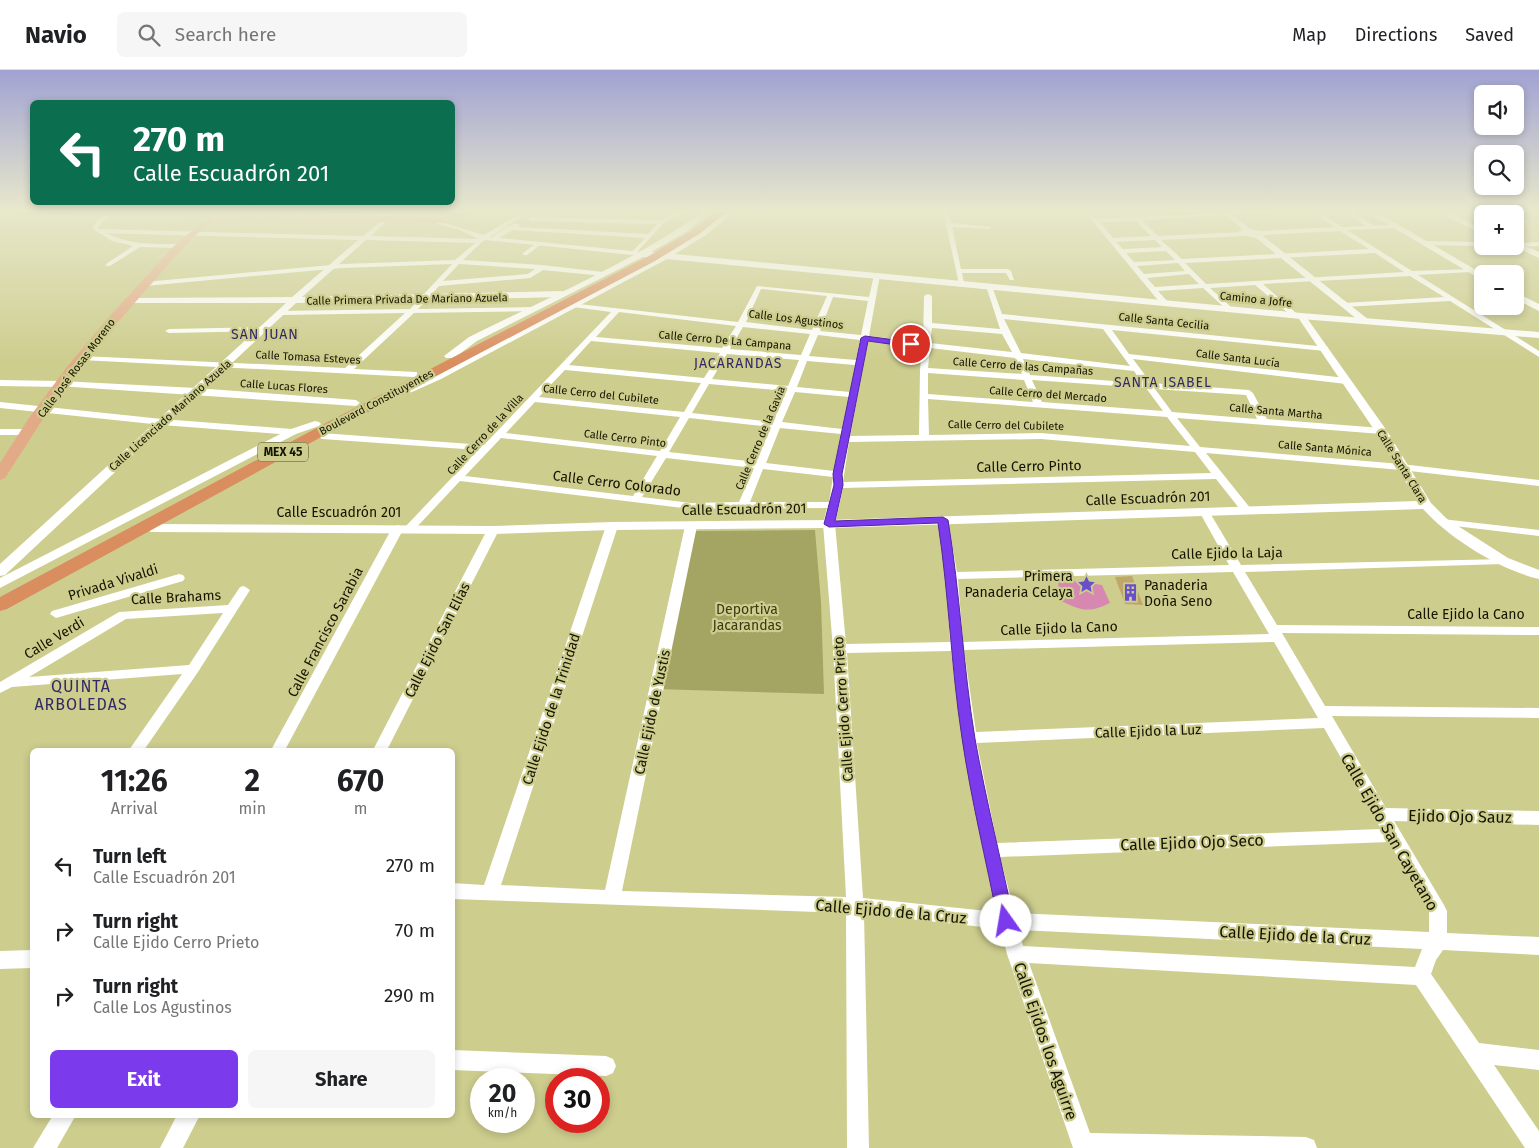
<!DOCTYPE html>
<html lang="en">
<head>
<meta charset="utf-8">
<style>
	:root { --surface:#fff; --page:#f6f6f6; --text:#202124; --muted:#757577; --line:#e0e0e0; --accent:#7c3aed }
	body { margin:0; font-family:"Fira Sans",sans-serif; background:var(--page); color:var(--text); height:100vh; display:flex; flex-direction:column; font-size:19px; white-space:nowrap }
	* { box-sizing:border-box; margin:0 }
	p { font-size:16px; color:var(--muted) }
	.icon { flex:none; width:28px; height:28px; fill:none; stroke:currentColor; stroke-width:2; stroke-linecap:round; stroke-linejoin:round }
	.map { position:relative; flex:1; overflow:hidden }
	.side { position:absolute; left:30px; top:678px; width:425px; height:370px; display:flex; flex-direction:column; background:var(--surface); border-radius:8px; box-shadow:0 2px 8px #0003 }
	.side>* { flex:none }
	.banner { position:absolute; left:30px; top:30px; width:425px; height:105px; border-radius:8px; box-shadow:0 2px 8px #0003; background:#0b6e4f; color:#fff; overflow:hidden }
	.buttons { position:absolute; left:1474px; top:15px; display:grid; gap:10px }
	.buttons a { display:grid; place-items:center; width:50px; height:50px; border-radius:8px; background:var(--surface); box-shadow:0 2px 8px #0003; font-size:25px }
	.speed { position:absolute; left:470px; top:998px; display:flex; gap:10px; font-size:25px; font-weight:700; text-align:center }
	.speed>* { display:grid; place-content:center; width:65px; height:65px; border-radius:50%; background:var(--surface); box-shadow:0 2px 8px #0003; line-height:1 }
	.speed small { font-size:12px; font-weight:400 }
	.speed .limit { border:8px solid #d22; background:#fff; color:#111 }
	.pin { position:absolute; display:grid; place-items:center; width:42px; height:42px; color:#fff; margin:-21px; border:2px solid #fff; border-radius:50%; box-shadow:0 1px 5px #0007 }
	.me { position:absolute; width:55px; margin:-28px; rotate:347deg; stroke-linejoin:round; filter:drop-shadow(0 0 4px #0008) }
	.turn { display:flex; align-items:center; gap:18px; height:105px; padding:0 20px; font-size:22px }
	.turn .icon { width:65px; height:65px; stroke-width:2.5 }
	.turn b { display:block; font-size:35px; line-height:42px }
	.eta { display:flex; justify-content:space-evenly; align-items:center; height:85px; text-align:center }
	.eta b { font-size:30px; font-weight:700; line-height:35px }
	.primary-button { display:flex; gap:10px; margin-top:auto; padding:10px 20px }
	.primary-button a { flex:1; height:58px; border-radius:8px; background:var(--accent); color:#fff; font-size:20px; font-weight:700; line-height:58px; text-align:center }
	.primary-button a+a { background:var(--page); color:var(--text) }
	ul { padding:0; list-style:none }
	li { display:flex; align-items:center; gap:15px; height:65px; padding:0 20px }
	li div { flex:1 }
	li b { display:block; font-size:19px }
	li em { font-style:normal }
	header { display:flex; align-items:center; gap:30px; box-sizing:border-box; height:70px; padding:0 25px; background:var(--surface); border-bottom:1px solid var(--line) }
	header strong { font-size:24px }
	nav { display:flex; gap:28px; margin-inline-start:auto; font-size:18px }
	.search { width:350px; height:45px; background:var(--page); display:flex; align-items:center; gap:12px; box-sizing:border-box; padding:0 18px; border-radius:8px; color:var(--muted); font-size:19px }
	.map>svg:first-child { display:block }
</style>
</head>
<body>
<header>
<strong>Navio</strong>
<div class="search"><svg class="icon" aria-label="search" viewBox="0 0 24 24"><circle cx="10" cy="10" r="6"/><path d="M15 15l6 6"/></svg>Search here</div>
<nav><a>Map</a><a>Directions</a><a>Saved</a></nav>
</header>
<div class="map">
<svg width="1539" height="1078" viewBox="0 0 1539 1078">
	<rect width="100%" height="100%" fill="#cdcd8e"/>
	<path fill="#a5a563" d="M 815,460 L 821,532 L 824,624 L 656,619 L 696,461 Z"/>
	<path fill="#d788b1" d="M 1058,508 L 1102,515 L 1110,533 C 1088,544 1080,540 1059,530 Z"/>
	<path fill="#bfa76b" d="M 1132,506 L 1143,535 L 1125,534 L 1115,507 Z"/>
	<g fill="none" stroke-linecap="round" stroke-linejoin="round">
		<g fill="#fff" fill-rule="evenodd">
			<path d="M 111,141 L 118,141 L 103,151 L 98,158 C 122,175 150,174 179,174 L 182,176 L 179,178 L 140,177 L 110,196 L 106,196 L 106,194 L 133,176 L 112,171 L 92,158 L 99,149 Z"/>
			<path d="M 300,141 L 307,141 L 297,147 L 293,147 L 293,145 Z"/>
			<path d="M 382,141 L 389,141 L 378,149 L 374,149 L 374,147 Z"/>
			<path d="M 679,141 L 687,141 L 664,153 L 634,185 L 631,183 L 645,168 L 513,160 L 493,171 L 488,170 L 507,157 L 517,153 L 520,155 L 518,157 L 648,164 L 657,154 L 531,151 L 528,149 L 531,147 L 661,150 Z"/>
			<path d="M 943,141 L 949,141 L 951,153 L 992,157 L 989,159 L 952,157 L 961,199 L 1008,199 L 1011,201 L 1014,210 L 1010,210 L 1006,203 L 962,203 L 964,213 L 959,214 Z"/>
			<path d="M 1084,141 L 1090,141 L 1097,149 L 1132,147 L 1130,145 L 1133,143 L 1138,147 L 1257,141 L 1298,141 L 1142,150 L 1158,166 L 1244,162 L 1247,164 L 1244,166 L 1161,170 L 1182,189 L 1369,179 L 1340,161 L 1261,165 L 1258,163 L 1261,161 L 1335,157 L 1310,141 L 1317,141 L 1342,157 L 1366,156 L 1343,141 L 1350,141 L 1373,155 L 1399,155 L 1397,158 L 1347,160 L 1412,201 L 1472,199 L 1473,200 L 1470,202 L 1418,205 L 1539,281 L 1539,287 L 1450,231 L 1344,237 L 1340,235 L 1344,233 L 1444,227 L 1410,206 L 1263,214 L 1296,243 L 1296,247 L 1293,247 L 1255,215 L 1210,218 L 1230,236 L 1230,240 L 1227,240 L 1203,218 L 1158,221 L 1169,233 L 1162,235 ZM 1136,151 L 1151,166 L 1113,168 L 1100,152 ZM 1155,170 L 1162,177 L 1123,179 L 1116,172 ZM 1166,181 L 1175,190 L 1134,192 L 1126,183 ZM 1375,183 L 1404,202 L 1206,214 L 1185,193 ZM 1178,193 L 1185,201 L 1144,204 L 1137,196 ZM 1189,204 L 1199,214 L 1155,217 L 1147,208 Z"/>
			<path d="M 1460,141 L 1468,141 L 1482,149 L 1482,153 Z"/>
			<path d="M 1515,144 L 1527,150 L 1528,151 L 1525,153 L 1515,148 Z"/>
			<path d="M 480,169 L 482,172 L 463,190 L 542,195 L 603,202 L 606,204 L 603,206 L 543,200 L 530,208 L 439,216 L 418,239 L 534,237 L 538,239 L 534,241 L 414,243 L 354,299 L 417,302 L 417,306 L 414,307 L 81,290 L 77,288 L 81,286 L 345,298 L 405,243 L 281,245 L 277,243 L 278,241 L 410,239 L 452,194 L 342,198 L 145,216 L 142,214 L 145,212 L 342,194 L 455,190 ZM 459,194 L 535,199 L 528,204 L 443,211 Z"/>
			<path d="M 535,174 L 540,175 L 527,185 L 523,185 L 523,183 Z"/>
			<path d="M 877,203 L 880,205 L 869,266 L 923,272 L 924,226 L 928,224 L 932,226 L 932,253 L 1000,259 L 986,216 L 989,214 L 992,216 L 1002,244 L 1328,277 L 1328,281 L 1325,281 L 1112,260 L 1129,284 L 1346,308 L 1350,311 L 1346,314 L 1133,289 L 1151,313 L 1249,320 L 1253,323 L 1267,349 L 1381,358 L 1386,361 L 1381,364 L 1177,348 L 1200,377 L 1401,394 L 1539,410 L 1539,416 L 1401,400 L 1206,383 L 1251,439 L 1252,441 L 1251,443 L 1243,443 L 1216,409 L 843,418 L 835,454 L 846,574 L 950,572 L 946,506 L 938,450 L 943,447 L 948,450 L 957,502 L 1229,495 L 1200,443 L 1205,440 L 1210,443 L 1241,495 L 1507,489 L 1509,491 L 1503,494 L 1245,502 L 1277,555 L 1539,557 L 1539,565 L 1282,563 L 1325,636 L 1539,638 L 1539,648 L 1332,646 L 1386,738 L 1539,741 L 1539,755 L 1394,751 L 1444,835 L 1447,841 L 1447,863 L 1539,867 L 1539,885 L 1443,880 L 1436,890 L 1431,904 L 1479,973 L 1539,980 L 1539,1000 L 1494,995 L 1539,1061 L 1539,1078 L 1525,1078 L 1416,915 L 1029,893 L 1090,1063 L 1306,1067 L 1314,1070 L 1317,1078 L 1073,1078 L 1007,884 L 1001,859 L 864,844 L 869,1078 L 847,1078 L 846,843 L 452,829 L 452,813 L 484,815 L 606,456 L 612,453 L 618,456 L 501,815 L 605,820 L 685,456 L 691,453 L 697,456 L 622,821 L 846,827 L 833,579 L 823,454 L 827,438 L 691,439 L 460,411 L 414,460 L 410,461 L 404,458 L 406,456 L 478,380 L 322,369 L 317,366 L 322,363 L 484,375 L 611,242 L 573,237 L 569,235 L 570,233 L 738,252 L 757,216 L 869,227 L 874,205 ZM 761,219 L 827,226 L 812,260 L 746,252 ZM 833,227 L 868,231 L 861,265 L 820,261 ZM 619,242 L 736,256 L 722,278 L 596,267 ZM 1004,249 L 1103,259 L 1130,296 L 1021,283 ZM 743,257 L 810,264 L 801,285 L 730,279 ZM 932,258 L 1002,264 L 1012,282 L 930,273 ZM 818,265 L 860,270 L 856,290 L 809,286 ZM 591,271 L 720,283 L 704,308 L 569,295 ZM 868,271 L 922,277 L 920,300 L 919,365 L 850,366 ZM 930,278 L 1015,288 L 1022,304 L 928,298 ZM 727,284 L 799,290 L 788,316 L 712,309 ZM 1023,289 L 1134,301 L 1142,313 L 1030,305 ZM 807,291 L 855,295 L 850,322 L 797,317 ZM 565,300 L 701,313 L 684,342 L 539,327 ZM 928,303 L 1024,310 L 1033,332 L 928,324 ZM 1032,310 L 1146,318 L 1163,341 L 1042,332 ZM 709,314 L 786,321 L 773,352 L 692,343 ZM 1155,319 L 1246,325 L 1257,349 L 1172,342 ZM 795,322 L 849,327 L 842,359 L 782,352 ZM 928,329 L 1167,347 L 1190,376 L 1041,363 L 929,365 ZM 535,332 L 680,347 L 660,381 L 506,363 ZM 689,348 L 771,357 L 756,392 L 669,382 ZM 780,358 L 841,364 L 834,401 L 766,393 ZM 501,368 L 657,386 L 633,426 L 465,406 ZM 1041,369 L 1195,382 L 1211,403 L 843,412 L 849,372 ZM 666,388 L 754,398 L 739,432 L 691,433 L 642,427 ZM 763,399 L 833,407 L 829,432 L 750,432 ZM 1233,502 L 1269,564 L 963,572 L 958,509 ZM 1274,572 L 1318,648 L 976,662 L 964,580 ZM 951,581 C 962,669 976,756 997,842 L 863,828 L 847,583 ZM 1324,658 L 1381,759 L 997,773 L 977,673 ZM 1389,772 L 1429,842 L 1429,862 L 1015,843 L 1000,787 ZM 1019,860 L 1422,879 L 1415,897 L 1023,876 Z"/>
			<path d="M 263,257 L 267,259 L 266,261 L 169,263 L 165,261 L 169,259 Z"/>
			<path d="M 61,311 L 196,318 L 356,330 L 360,333 L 356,336 L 58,316 L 57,314 Z"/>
			<path d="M 0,332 L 162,349 L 292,359 L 297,362 L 292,365 L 162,355 L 0,338 Z"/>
			<path d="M 0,359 L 28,359 L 33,362 L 28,365 L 0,365 Z"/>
			<path d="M 1442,449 L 1539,460 L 1539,466 L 1438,454 L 1437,452 L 1438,450 Z"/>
			<path d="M 398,455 L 404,458 L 285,680 L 271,680 L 392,458 Z"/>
			<path d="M 493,457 L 499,460 L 387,680 L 373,680 L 487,460 Z"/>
			<path d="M 179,504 L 183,505 L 185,508 L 183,511 L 56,548 L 50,544 L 52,541 Z"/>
			<path d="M 244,516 L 250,520 L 198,602 L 144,680 L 129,680 L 182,604 L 12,617 L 0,623 L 0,612 L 119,542 L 228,535 L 240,517 ZM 223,543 L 189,595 L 29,607 L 126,549 Z"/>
			<path d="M 32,880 L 32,898 L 0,899 L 0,881 Z"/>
			<path d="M 452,980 L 606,986 L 613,989 L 616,996 L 613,1003 L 606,1006 L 452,1000 Z"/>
			<path d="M 53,1045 L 76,1045 L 57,1078 L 33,1078 Z"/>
			<path d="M 177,1045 L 200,1045 L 183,1078 L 160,1078 Z"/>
		</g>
		<g fill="#fff" fill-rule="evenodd">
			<path d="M 524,141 L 532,141 L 490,167 L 642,182 L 646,184 L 642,186 L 485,170 L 480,173 L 366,170 L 302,227 L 562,221 L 566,224 L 562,227 L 296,233 L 5,505 L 0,506 L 0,494 L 286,233 L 130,233 L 126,230 L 127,228 L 292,227 L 358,170 L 99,163 L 95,161 L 96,159 L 363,166 L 386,147 L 388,148 L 388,150 L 371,166 L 478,169 L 460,160 L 425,150 L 430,149 L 484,165 Z"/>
			<path d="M 1221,141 L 1228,141 L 1250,159 L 1265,162 L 1266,164 L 1263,166 L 1369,250 L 1369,254 L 1363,254 L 1256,168 L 1239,164 L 1238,162 L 1242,159 Z"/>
			<path d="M 1422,171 L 1482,172 L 1482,176 L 1425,175 L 1421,173 Z"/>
			<path d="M 1539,172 L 1539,176 L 1515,177 L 1512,176 L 1515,176 L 1515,173 Z"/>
			<path d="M 1301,243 L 1304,244 L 1387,361 L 1431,433 L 1447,449 L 1508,488 L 1539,500 L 1539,509 C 1500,500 1449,468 1423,439 L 829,458 L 612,460 L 493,464 L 151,462 L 144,458 L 151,454 L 493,456 L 612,452 L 829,450 L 1417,431 L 1375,361 L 1297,246 Z"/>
			<path d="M 0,310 L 61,311 L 66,314 L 61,317 L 0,316 Z"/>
			<path d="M 315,351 L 319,352 L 321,354 L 319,356 L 296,364 L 0,518 L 0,508 L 288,360 Z"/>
		</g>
		<g fill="#fff" fill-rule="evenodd">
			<path d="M 704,141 L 713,141 L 686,162 L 651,182 L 664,183 L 700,161 L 727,141 L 736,141 L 706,165 L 675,184 L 1301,243 L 1539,262 L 1539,268 L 1301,249 L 667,189 L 441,309 L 412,322 L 408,323 L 402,319 L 656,188 L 643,187 L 477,271 L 454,288 L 446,288 L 444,286 L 469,267 C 547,228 633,192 704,141 Z"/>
			<path d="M 1365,141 L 1375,141 L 1483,204 L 1482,210 Z"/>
			<path d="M 1436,141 L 1447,141 L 1482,159 L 1482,164 Z"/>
			<path d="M 1515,171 L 1539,182 L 1539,188 L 1513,176 L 1515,176 Z"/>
			<path d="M 1515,222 L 1539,234 L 1539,241 L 1515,229 Z"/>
		</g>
		<path fill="#e3aa88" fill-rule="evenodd" d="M 0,141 L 216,143 L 226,141 L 227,143 L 442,147 L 470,141 L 486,141 L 442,153 L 217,149 L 198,163 L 181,180 L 96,277 L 41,352 L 5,408 L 0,410 L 0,393 L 29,348 L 67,297 L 108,248 L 174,176 L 207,148 L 0,144 Z"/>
		<path fill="#da8e60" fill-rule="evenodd" d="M 718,141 L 728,141 L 699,164 L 655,191 L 336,359 L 7,539 L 0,541 L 0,527 L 326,353 L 647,187 L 693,160 Z"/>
	</g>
	<linearGradient id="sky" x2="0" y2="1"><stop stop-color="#a1a2d2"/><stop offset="0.48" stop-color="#e8e8cc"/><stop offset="1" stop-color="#e8e8cc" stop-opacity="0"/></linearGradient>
	<rect width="1539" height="292" fill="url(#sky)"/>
	<path fill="#7c3aed" stroke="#51269a" d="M 865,266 L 911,272 L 914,274 L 911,277 L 868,271 L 842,404 L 843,415 L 835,451 L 943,447 L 948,450 C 960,522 963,596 975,669 C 986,730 1001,790 1014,851 L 1012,856 L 1006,858 L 1000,856 L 998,851 C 986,790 971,729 962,668 C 951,597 949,525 938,453 L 829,457 L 824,454 L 834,415 L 833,404 L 861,268 Z"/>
	<defs>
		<symbol id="sight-bare" viewBox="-9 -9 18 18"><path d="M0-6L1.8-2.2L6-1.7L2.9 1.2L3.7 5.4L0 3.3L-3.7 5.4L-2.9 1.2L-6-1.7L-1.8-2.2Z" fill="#694fc8" stroke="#cdcd8e" stroke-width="2.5" paint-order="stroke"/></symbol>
		<symbol id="building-bare" viewBox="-9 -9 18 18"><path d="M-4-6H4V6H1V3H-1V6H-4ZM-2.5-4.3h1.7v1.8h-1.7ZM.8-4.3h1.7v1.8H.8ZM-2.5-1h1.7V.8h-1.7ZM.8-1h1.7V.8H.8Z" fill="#694fc8" stroke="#cdcd8e" stroke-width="2.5" paint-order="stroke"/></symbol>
	</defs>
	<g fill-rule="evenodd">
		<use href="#sight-bare" x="1074" y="502" width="25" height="25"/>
		<use href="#building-bare" x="1118" y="510" width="25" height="25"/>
	</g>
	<g text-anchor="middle" stroke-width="4.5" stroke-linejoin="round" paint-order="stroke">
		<g font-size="11" fill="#151400" stroke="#cdcd8e">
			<text transform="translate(407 229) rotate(-1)" y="4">Calle Primera Privada De Mariano Azuela</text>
			<text transform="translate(1256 229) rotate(6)" y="4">Camino a Jofre</text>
			<text transform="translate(796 249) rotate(7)" y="4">Calle Los Agustinos</text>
			<text transform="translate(1164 251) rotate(6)" y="4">Calle Santa Cecilia</text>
			<text transform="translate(725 270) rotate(5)" y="4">Calle Cerro De La Campana</text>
			<text transform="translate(308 287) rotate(3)" y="4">Calle Tomasa Esteves</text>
			<text transform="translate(1238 288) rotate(7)" y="4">Calle Santa Lucía</text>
			<text transform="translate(1023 296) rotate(4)" y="4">Calle Cerro de las Campañas</text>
			<text transform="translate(76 298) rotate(-53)" y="4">Calle José Rosas Moreno</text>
			<text transform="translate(284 316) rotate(4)" y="4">Calle Lucas Flores</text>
			<text transform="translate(601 324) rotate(6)" y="4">Calle Cerro del Cubilete</text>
			<text transform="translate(1048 324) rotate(4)" y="4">Calle Cerro del Mercado</text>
			<text transform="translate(376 332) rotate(-28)" y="4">Boulevard Constituyentes</text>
			<text transform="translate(1276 341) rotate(5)" y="4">Calle Santa Martha</text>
			<text transform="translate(170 345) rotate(-42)" y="4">Calle Licenciado Mariano Azuela</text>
			<text transform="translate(1006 355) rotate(1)" y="4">Calle Cerro del Cubilete</text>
			<text transform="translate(485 364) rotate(-47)" y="4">Calle Cerro de la Villa</text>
			<text transform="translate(625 368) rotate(7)" y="4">Calle Cerro Pinto</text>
			<text transform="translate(760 368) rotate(-67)" y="4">Calle Cerro de la Gavia</text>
			<text transform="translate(1325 378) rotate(5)" y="4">Calle Santa Mónica</text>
			<text transform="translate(1402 396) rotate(58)" y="4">Calle Santa Clara</text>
		</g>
		<rect fill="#cdcd8e" stroke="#4c4c2b" stroke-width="1" x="258" y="372.5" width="50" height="19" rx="4"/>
		<g font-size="12" font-weight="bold" fill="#151400">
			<text x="283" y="386">MEX 45</text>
		</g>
		<g font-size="14" letter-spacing="1" fill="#332863" stroke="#cdcd8e">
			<text x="265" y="269">SAN JUAN</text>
			<text x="738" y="298">JACARANDAS</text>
			<text x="1163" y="317">SANTA ISABEL</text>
		</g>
		<g font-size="14" fill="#151400" stroke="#cdcd8e">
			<text transform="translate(1029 396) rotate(-1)" y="5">Calle Cerro Pinto</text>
			<text transform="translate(617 413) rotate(7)" y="5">Calle Cerro Colorado</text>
			<text transform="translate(1148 428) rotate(-2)" y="5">Calle Escuadrón 201</text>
			<text transform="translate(744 439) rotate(-1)" y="5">Calle Escuadrón 201</text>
			<text x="339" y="447">Calle Escuadrón 201</text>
			<text transform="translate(1227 483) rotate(-1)" y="5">Calle Ejido la Laja</text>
			<text transform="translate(113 512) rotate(-17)" y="5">Privada Vivaldi</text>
			<text transform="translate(176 527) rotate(-3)" y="5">Calle Brahams</text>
			<text x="1466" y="549">Calle Ejido la Cano</text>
			<text transform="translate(1059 558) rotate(-2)" y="5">Calle Ejido la Cano</text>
			<text transform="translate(325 562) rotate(-62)" y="5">Calle Francisco Sarabia</text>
			<text transform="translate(54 568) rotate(-31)" y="5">Calle Verdi</text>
			<text transform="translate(437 570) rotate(-63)" y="5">Calle Ejido San Elías</text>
			<text transform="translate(551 639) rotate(-72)" y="5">Calle Ejido de la Trinidad</text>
			<text transform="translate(843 639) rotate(-94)" y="5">Calle Ejido Cerro Prieto</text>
			<text transform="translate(652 642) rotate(-78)" y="5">Calle Ejido de Yustis</text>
			<text transform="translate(1148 661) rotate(-2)" y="5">Calle Ejido la Luz</text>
		</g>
		<g font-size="14" fill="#151400" stroke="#cdcd8e" text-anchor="end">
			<text x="1073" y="511">Primera<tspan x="1073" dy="16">Panaderia Celaya</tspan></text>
			<text x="1144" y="520" text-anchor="start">Panaderia<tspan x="1144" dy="16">Doña Seno</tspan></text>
		</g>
		<g font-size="14" fill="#393914" stroke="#cdcd8e">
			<text x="747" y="544">Deportiva<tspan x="747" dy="16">Jacarandas</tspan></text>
		</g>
		<g font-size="16" letter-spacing="1" fill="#332863" stroke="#cdcd8e">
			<text x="81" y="622">QUINTA<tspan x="81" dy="18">ARBOLEDAS</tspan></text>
		</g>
		<g font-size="16" fill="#151400" stroke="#cdcd8e">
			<text transform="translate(1460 746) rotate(1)" y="6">Ejido Ojo Sauz</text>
			<text transform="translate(1390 762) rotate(60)" y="6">Calle Ejido San Cayetano</text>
			<text transform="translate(1192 772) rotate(-2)" y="6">Calle Ejido Ojo Seco</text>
			<text transform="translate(891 841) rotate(5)" y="6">Calle Ejido de la Cruz</text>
			<text transform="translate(1295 865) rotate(3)" y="6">Calle Ejido de la Cruz</text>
			<text transform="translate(1046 971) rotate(71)" y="6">Calle Ejidos los Aguirre</text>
		</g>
	</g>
</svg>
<div class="buttons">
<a><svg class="icon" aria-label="sound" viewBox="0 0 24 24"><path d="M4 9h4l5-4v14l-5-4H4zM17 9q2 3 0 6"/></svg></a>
<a><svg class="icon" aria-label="search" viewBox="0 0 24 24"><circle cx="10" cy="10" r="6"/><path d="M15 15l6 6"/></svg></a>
<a>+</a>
<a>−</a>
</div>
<div class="speed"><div>20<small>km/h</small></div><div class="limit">30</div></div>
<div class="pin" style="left:911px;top:274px;background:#d93025"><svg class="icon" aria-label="arrive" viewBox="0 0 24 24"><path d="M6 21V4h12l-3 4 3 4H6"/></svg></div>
<svg class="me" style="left:1006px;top:851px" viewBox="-20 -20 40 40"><circle r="19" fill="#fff"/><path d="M0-13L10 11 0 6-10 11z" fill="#7c3aed"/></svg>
<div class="banner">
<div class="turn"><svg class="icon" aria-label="left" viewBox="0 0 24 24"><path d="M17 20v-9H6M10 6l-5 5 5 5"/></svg><div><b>270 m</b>Calle Escuadrón 201</div></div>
</div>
<section class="side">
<div class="eta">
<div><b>11:26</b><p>Arrival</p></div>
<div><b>2</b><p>min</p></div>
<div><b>670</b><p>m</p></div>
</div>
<ul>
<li><svg class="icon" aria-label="left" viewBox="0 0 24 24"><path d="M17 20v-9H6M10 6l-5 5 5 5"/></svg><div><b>Turn left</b><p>Calle Escuadrón 201</p></div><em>270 m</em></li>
<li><svg class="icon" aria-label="right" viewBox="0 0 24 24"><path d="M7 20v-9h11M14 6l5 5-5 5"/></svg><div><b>Turn right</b><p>Calle Ejido Cerro Prieto</p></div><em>70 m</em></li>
<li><svg class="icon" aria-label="right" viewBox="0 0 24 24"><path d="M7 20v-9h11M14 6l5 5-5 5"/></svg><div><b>Turn right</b><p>Calle Los Agustinos</p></div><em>290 m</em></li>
</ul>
<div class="primary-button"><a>Exit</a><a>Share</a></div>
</section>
</div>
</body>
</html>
